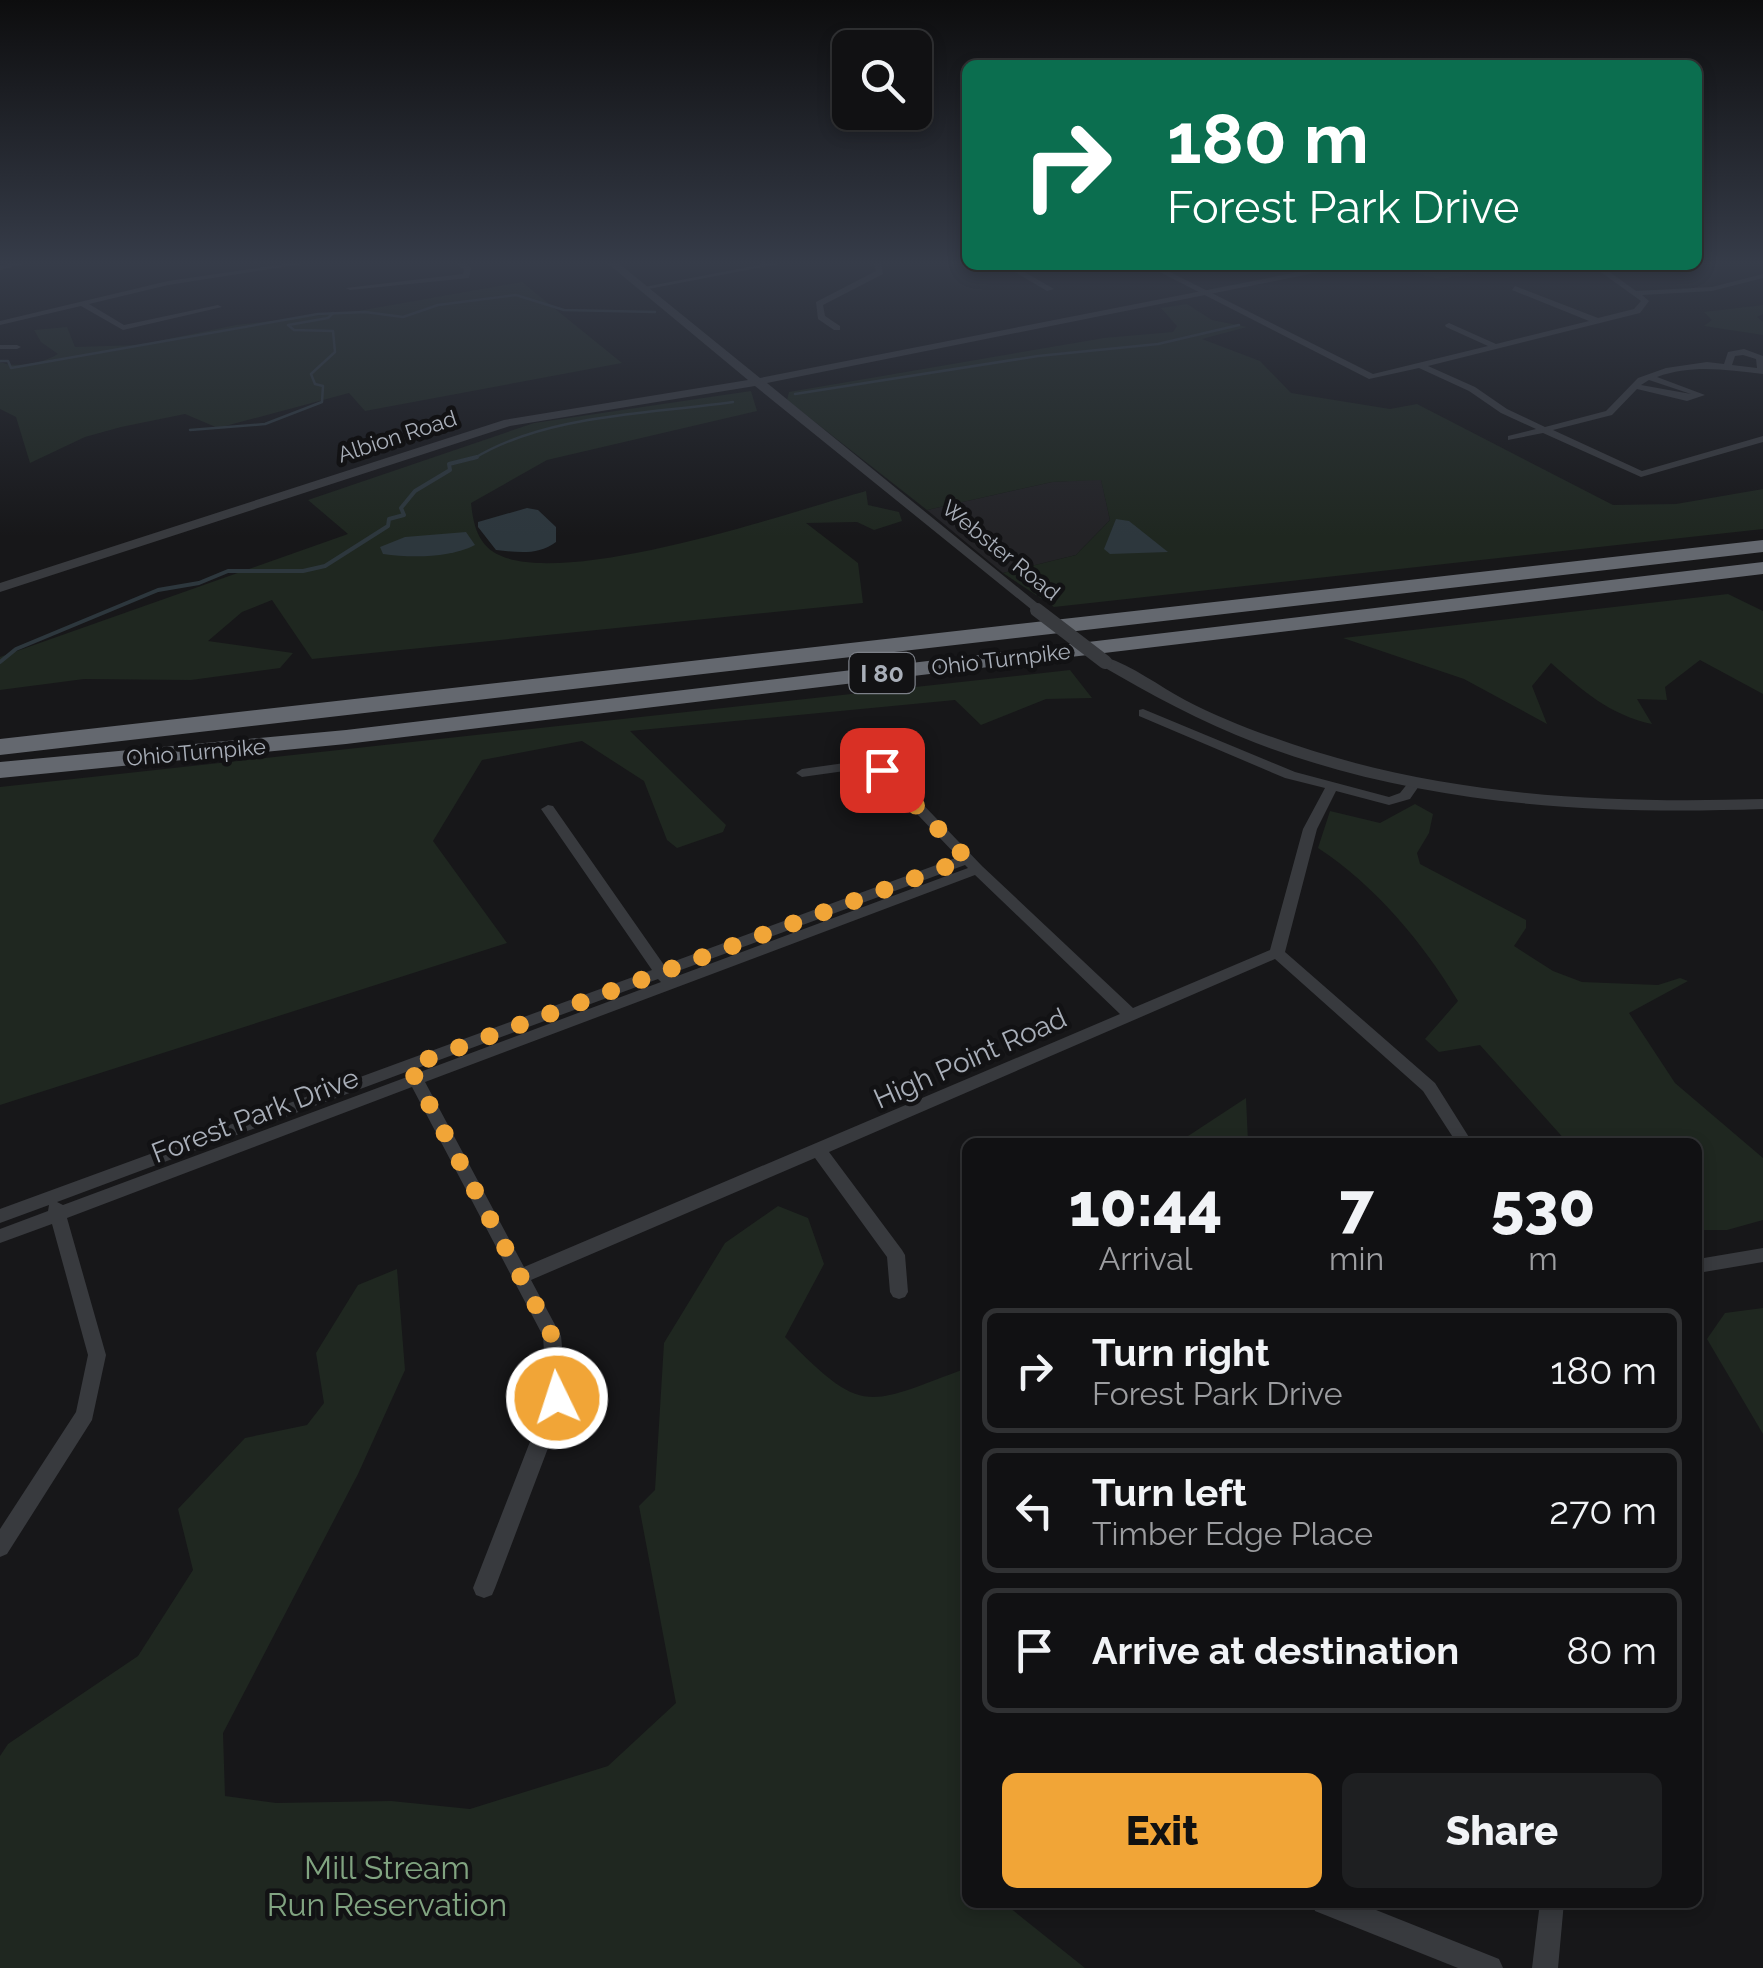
<!DOCTYPE html>
<html lang="en">
<head>
<meta charset="utf-8">
<style>
	:root { --surface:#111113; --page:#1e1f21; --text:#f1f3f6; --muted:#9c9da0; --line:#303133; --accent:#f1a537 }
	body { margin:0; font-family:Raleway,sans-serif; background:var(--page); color:var(--text); height:100vh; display:flex; flex-direction:column; font-size:38px; white-space:nowrap }
	* { box-sizing:border-box; margin:0 }
	p { font-size:32px; color:var(--muted) }
	.icon { flex:none; width:55px; height:55px; fill:none; stroke:currentColor; stroke-width:2; stroke-linecap:round; stroke-linejoin:round }
	.map { position:relative; flex:1; overflow:hidden }
	.drawer { position:absolute; left:962px; top:1138px; width:740px; height:770px; display:flex; flex-direction:column; background:var(--surface); border-radius:15px; box-shadow:0 5px 15px #0003,0 0 0 2px var(--line) }
	.drawer>* { flex:none }
	.hud { position:absolute; left:962px; top:60px; width:740px; height:210px; border-radius:15px; box-shadow:0 5px 15px #0003,0 0 0 2px var(--line); background:#0b6e4f; color:#fff; overflow:hidden }
	.buttons { position:absolute; left:832px; top:30px; display:grid; gap:20px }
	.buttons a { display:grid; place-items:center; width:100px; height:100px; border-radius:15px; background:var(--surface); box-shadow:0 5px 15px #0003,0 0 0 2px var(--line); font-size:50px }
	.pin { position:absolute; display:grid; place-items:center; width:85px; height:85px; color:#fff; margin:-42px; border-radius:20px; box-shadow:0 5px 15px #0006 }
	.me { position:absolute; width:110px; margin:-55px; rotate:356deg; stroke-linejoin:round; filter:drop-shadow(0 0 8px #0008) }
	.turn { display:flex; align-items:center; gap:35px; height:210px; padding:0 40px; font-size:45px }
	.turn .icon { width:130px; height:130px; stroke-width:2.5 }
	.turn b { display:block; font-size:70px; line-height:85px }
	.eta { display:flex; justify-content:space-evenly; align-items:center; height:170px; text-align:center }
	.eta b { font-size:60px; font-weight:800; line-height:70px }
	.primary-button { display:flex; gap:20px; margin-top:auto; padding:20px 40px }
	.primary-button a { flex:1; height:115px; border-radius:15px; background:var(--accent); color:#111; font-size:40px; font-weight:800; line-height:115px; text-align:center }
	.primary-button a+a { background:var(--page); color:var(--text) }
	ul { padding:0; list-style:none }
	li { display:flex; align-items:center; gap:30px; height:125px; margin:0 20px 15px; padding:0 20px; border:5px solid var(--line); border-radius:15px }
	li div { flex:1 }
	li b { display:block; font-size:38px }
	li em { font-style:normal }
	.map>svg:first-child { display:block }
</style>
</head>
<body>
<div class="map">
<svg width="1763" height="1968" viewBox="0 0 1763 1968">
	<rect width="100%" height="100%" fill="#171719"/>
	<path fill="#232326" d="M 1101,479 L 1110,520 L 1076,555 L 1003,573 L 927,510 L 1052,482 Z"/>
	<g fill="#1f2720">
		<path d="M 1383,265 L 1524,265 L 1440,279 Z"/>
		<path d="M 522,282 L 622,363 L 365,411 L 349,393 L 218,428 L 185,414 L 121,427 L 85,437 L 30,463 L 16,417 L 0,409 L 0,362 C 16,368 41,364 58,354 L 41,342 L 34,330 L 67,327 L 75,347 L 139,345 L 236,325 L 358,311 Z"/>
		<path d="M 1187,304 L 1212,320 L 1247,327 L 1202,339 L 1260,361 L 1291,393 L 1390,409 L 1417,404 L 1613,505 L 1676,504 L 1763,489 L 1763,529 L 1054,607 L 1003,573 L 1076,555 L 1110,520 L 1101,480 L 1052,482 L 927,510 L 787,400 L 789,392 L 1104,338 L 1173,332 L 1177,326 L 1161,308 Z"/>
		<path d="M 1763,305 L 1763,314 L 1757,317 L 1763,322 L 1763,335 L 1704,326 L 1712,320 L 1704,312 Z"/>
		<path d="M 751,391 L 757,411 L 547,460 L 471,503 C 473,521 476,539 492,551 C 552,594 794,511 866,491 L 868,505 L 899,512 L 902,521 L 874,530 L 857,522 L 806,523 L 858,563 L 863,603 L 312,659 L 272,600 L 242,612 L 208,641 L 293,653 L 280,668 L 191,680 L 84,679 L 0,690 L 0,657 L 348,534 L 308,500 L 534,423 Z"/>
		<path d="M 1728,594 L 1763,611 L 1763,694 L 1700,660 L 1665,687 L 1667,700 L 1637,699 L 1652,724 C 1610,715 1583,691 1551,663 L 1532,686 L 1547,724 L 1464,679 L 1343,638 Z"/>
		<path d="M 1070,670 L 1092,698 L 1046,699 L 981,725 L 955,700 L 630,731 L 726,825 L 723,832 L 677,848 L 667,840 L 644,781 L 582,741 L 482,760 L 433,841 L 507,943 L 0,1105 L 0,787 Z"/>
		<path d="M 1415,804 L 1433,814 L 1429,833 L 1417,853 L 1420,864 L 1526,920 L 1526,928 L 1514,946 L 1553,971 L 1582,982 L 1658,985 L 1680,978 L 1688,981 L 1629,1013 L 1675,1083 L 1763,1158 L 1763,1220 L 1727,1230 L 1698,1230 L 1698,1142 L 1567,1142 L 1480,1045 L 1439,1052 L 1425,1039 L 1458,1001 C 1423,943 1376,886 1318,848 L 1330,811 L 1380,823 Z"/>
		<path d="M 1246,1098 L 1248,1142 L 1179,1142 Z"/>
		<path d="M 778,1206 L 808,1218 L 824,1264 L 785,1337 C 865,1418 866,1405 967,1368 L 968,1902 L 1004,1903 L 1085,1968 L 0,1968 L 0,1756 L 8,1744 L 138,1656 L 193,1570 L 178,1509 L 245,1438 L 307,1425 L 324,1403 L 316,1353 L 358,1285 L 397,1269 L 405,1370 L 358,1474 L 223,1733 L 225,1796 L 276,1803 L 391,1801 L 470,1809 L 608,1766 L 676,1703 L 639,1506 L 655,1490 L 664,1343 L 725,1243 Z"/>
		<path d="M 1763,1308 L 1763,1434 L 1707,1339 L 1725,1313 Z"/>
	</g>
	<g fill="#2d373d">
		<path d="M 527,508 L 538,510 L 556,527 L 556,542 C 537,556 517,552 496,550 L 478,527 L 478,522 Z"/>
		<path d="M 1116,519 L 1129,521 L 1168,552 L 1110,554 L 1104,549 Z"/>
		<path d="M 466,532 L 475,545 C 450,558 411,558 383,554 L 380,547 L 405,537 Z"/>
	</g>
	<g fill="none" stroke-linecap="round" stroke-linejoin="round">
		<g stroke="#2d373d" stroke-width="2.5">
			<path d="M 0,361 L 8,361 L 11,368 L 318,314 L 365,312 L 403,317 L 438,305 L 516,295 L 564,310 L 655,312"/>
			<path d="M 795,394 L 1038,356 L 1158,344 L 1239,325"/>
			<path d="M 190,430 L 265,424 L 322,402 L 323,386 L 315,384 L 311,374 L 335,352 L 333,331 L 294,330 L 288,325 L 328,318 L 333,313"/>
			<path d="M 473,459 C 546,414 650,414 733,402"/>
		</g>
		<path stroke="#2d373d" stroke-width="4" d="M 0,662 L 16,649 L 158,590 L 199,583 L 228,571 L 303,571 L 325,566 L 388,526 L 389,519 L 404,515 L 401,508 L 415,491 L 450,470 L 449,464 L 477,457"/>
		<g fill="#383a3e" fill-rule="evenodd">
			<path d="M 19,262 L 32,262 L 0,270 L 0,266 Z"/>
			<path d="M 298,262 L 315,262 L 168,285 L 89,304 L 124,325 L 218,305 L 222,307 L 123,330 L 81,306 L 0,325 L 0,321 L 168,281 Z"/>
			<path d="M 455,262 L 463,262 L 471,268 L 469,278 L 350,290 L 346,288 L 463,274 L 464,270 Z"/>
			<path d="M 774,262 L 789,262 L 643,290 L 639,288 Z"/>
			<path d="M 873,262 L 881,262 L 883,274 L 823,305 L 825,316 L 840,326 L 840,330 L 834,330 L 818,319 L 816,302 L 876,271 Z"/>
			<path d="M 1003,265 L 1012,265 L 1054,289 L 1047,291 Z"/>
			<path d="M 1146,265 L 1156,265 L 1373,374 L 1488,346 L 1446,327 L 1445,325 L 1449,323 L 1496,344 L 1589,321 L 1512,290 L 1515,286 L 1598,318 L 1634,309 L 1641,301 L 1591,265 L 1600,265 L 1636,291 L 1712,287 L 1763,274 L 1763,278 L 1712,291 L 1642,295 L 1649,301 L 1640,313 L 1428,366 L 1475,387 L 1507,409 L 1545,427 L 1606,411 L 1638,378 L 1666,368 L 1707,362 L 1724,364 L 1728,352 L 1744,349 L 1763,356 L 1763,374 C 1727,370 1693,364 1657,377 L 1705,395 L 1687,401 L 1637,389 L 1612,415 L 1553,430 L 1642,471 L 1763,436 L 1763,442 L 1641,477 L 1543,433 L 1508,440 L 1508,436 L 1536,429 L 1501,413 L 1469,391 L 1419,368 L 1369,379 ZM 1743,355 L 1756,359 L 1757,368 L 1732,365 L 1735,356 ZM 1649,380 L 1691,394 L 1641,385 Z"/>
			<path d="M 0,345 L 17,345 L 21,347 L 17,349 L 0,349 Z"/>
			<path d="M 1143,709 L 1295,772 L 1389,797 L 1400,793 L 1408,783 L 1418,783 L 1419,786 L 1410,799 L 1389,805 L 1336,791 L 1317,829 L 1285,952 L 1435,1083 L 1472,1142 L 1456,1142 L 1423,1091 L 1275,959 L 829,1152 L 902,1250 L 905,1255 L 908,1292 L 905,1297 L 899,1299 L 893,1297 L 890,1292 L 887,1257 L 815,1158 L 531,1280 L 561,1336 L 567,1398 L 495,1588 L 492,1595 L 484,1598 L 476,1595 L 473,1588 L 547,1398 L 543,1336 L 412,1087 L 67,1218 L 106,1355 L 92,1420 L 7,1554 L 0,1557 L 0,1529 L 76,1412 L 88,1355 L 52,1224 L 0,1243 L 0,1229 L 48,1211 L 49,1205 L 0,1223 L 0,1209 L 652,970 L 541,809 L 548,805 L 553,806 L 664,965 L 958,857 L 878,773 L 859,769 L 802,777 L 796,773 L 802,769 L 859,761 L 887,767 L 982,866 L 1133,1008 L 1270,950 L 1303,829 L 1325,788 L 1285,778 L 1139,716 L 1139,710 ZM 965,865 L 968,868 L 672,978 L 670,974 ZM 975,875 L 1120,1014 L 524,1267 L 425,1082 ZM 658,979 L 661,982 L 420,1072 L 415,1069 ZM 406,1072 L 407,1077 L 63,1205 L 57,1202 Z"/>
			<path d="M 1763,1248 L 1763,1262 L 1698,1273 L 1698,1259 Z"/>
			<path d="M 1312,1902 L 1356,1902 L 1499,1959 L 1503,1968 L 1458,1968 L 1315,1911 Z"/>
			<path d="M 1540,1902 L 1564,1902 L 1558,1968 L 1532,1968 Z"/>
		</g>
		<g fill="#383a3e" fill-rule="evenodd">
			<path d="M 606,262 L 617,262 L 760,378 L 1334,265 L 1354,265 L 767,383 L 1042,607 L 1042,613 L 1037,614 L 755,386 L 510,426 L 0,592 L 0,583 L 504,420 L 748,380 Z"/>
			<path d="M 1105,657 C 1133,666 1159,686 1185,700 C 1212,714 1241,726 1269,736 C 1429,795 1594,804 1763,799 L 1763,809 C 1590,815 1419,805 1256,743 C 1201,722 1150,694 1100,665 L 1100,659 Z"/>
		</g>
		<g fill="#64686f" fill-rule="evenodd">
			<path d="M 1763,540 L 1763,552 L 0,755 L 0,739 Z"/>
			<path d="M 1763,562 L 1763,574 L 346,744 L 0,778 L 0,762 L 346,730 Z"/>
		</g>
		<path stroke="#383a3e" stroke-width="14" d="M 1037,610 L 1105,662"/>
	</g>
	<linearGradient id="sky" x2="0" y2="1"><stop stop-color="#0d0d0e"/><stop offset="0.49" stop-color="#363c49"/><stop offset="1" stop-color="#363c49" stop-opacity="0"/></linearGradient>
	<rect width="1763" height="537" fill="url(#sky)"/>
	<g fill="none" stroke-linecap="round" stroke-linejoin="round">
		<path stroke="#f1a537" stroke-width="18" stroke-dasharray="0 32.4" d="M 557,1398 L 552,1336 L 409,1066 L 967,859 L 882,770"/>
	</g>
	<g text-anchor="middle" stroke-width="9" stroke-linejoin="round" paint-order="stroke">
		<g font-size="22" fill="#a9afb9" stroke="#121214">
			<text transform="translate(397 436) rotate(-18)" y="8">Albion Road</text>
			<text transform="translate(1001 550) rotate(39)" y="8">Webster Road</text>
			<text transform="translate(1001 659) rotate(-7)" y="8">Ohio Turnpike</text>
			<text transform="translate(196 752) rotate(-5)" y="8">Ohio Turnpike</text>
		</g>
		<rect fill="#121214" stroke="#7c8088" stroke-width="2.5" x="849.5" y="653" width="65" height="40" rx="8"/>
		<g font-size="25" font-weight="bold" fill="#a9afb9">
			<text x="882" y="682">I 80</text>
		</g>
		<g font-size="28" fill="#a9afb9" stroke="#121214">
			<text transform="translate(970 1058) rotate(-24)" y="10">High Point Road</text>
			<text transform="translate(255 1115) rotate(-21)" y="10">Forest Park Drive</text>
		</g>
		<g font-size="32" fill="#81a481" stroke="#121214">
			<text x="387" y="1879">Mill Stream<tspan x="387" dy="37">Run Reservation</tspan></text>
		</g>
	</g>
</svg>
<div class="buttons">
<a><svg class="icon" aria-label="search" viewBox="0 0 24 24"><circle cx="10" cy="10" r="6"/><path d="M15 15l6 6"/></svg></a>
</div>
<div class="pin" style="left:882px;top:770px;background:#d93025"><svg class="icon" aria-label="arrive" viewBox="0 0 24 24"><path d="M6 21V4h12l-3 4 3 4H6"/></svg></div>
<svg class="me" style="left:557px;top:1398px" viewBox="-20 -20 40 40"><circle r="17" fill="#f1a537" stroke="#fff" stroke-width="3"/><path d="M0-11L8 9 0 5-8 9z" fill="#fff"/></svg>
<div class="hud">
<div class="turn"><svg class="icon" aria-label="right" viewBox="0 0 24 24"><path d="M7 20v-9h11M14 6l5 5-5 5"/></svg><div><b>180 m</b>Forest Park Drive</div></div>
</div>
<section class="drawer">
<div class="eta">
<div><b>10:44</b><p>Arrival</p></div>
<div><b>7</b><p>min</p></div>
<div><b>530</b><p>m</p></div>
</div>
<ul>
<li><svg class="icon" aria-label="right" viewBox="0 0 24 24"><path d="M7 20v-9h11M14 6l5 5-5 5"/></svg><div><b>Turn right</b><p>Forest Park Drive</p></div><em>180 m</em></li>
<li><svg class="icon" aria-label="left" viewBox="0 0 24 24"><path d="M17 20v-9H6M10 6l-5 5 5 5"/></svg><div><b>Turn left</b><p>Timber Edge Place</p></div><em>270 m</em></li>
<li><svg class="icon" aria-label="arrive" viewBox="0 0 24 24"><path d="M6 21V4h12l-3 4 3 4H6"/></svg><div><b>Arrive at destination</b></div><em>80 m</em></li>
</ul>
<div class="primary-button"><a>Exit</a><a>Share</a></div>
</section>
</div>
</body>
</html>
